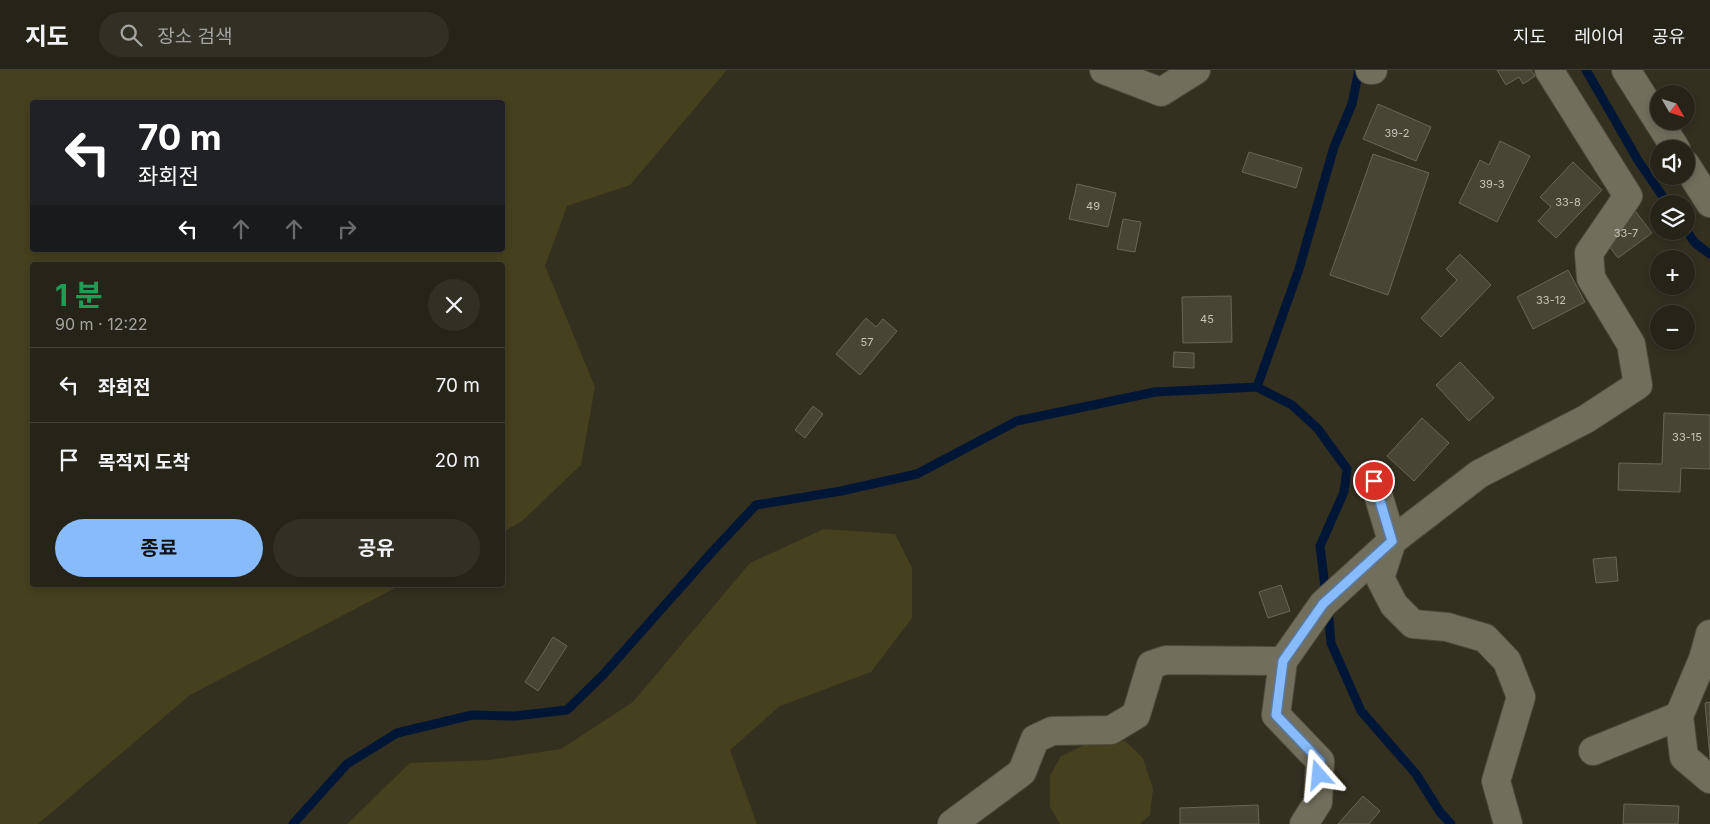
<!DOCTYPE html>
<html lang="ko">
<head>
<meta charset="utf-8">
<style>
	:root { --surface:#262418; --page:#323025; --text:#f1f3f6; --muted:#a4a4a2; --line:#424137; --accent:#87bbfc }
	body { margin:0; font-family:Inter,"Noto Sans KR",sans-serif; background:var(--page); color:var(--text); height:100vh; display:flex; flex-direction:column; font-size:19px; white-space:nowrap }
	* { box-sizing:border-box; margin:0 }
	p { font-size:16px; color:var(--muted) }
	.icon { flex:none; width:28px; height:28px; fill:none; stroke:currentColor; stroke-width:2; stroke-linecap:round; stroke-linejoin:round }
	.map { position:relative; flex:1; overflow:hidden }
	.panel { position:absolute; left:30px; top:192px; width:475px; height:325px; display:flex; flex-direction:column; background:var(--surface); border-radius:5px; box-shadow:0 2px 8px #0003,0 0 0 1px var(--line) }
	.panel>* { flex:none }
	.banner { position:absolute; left:30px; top:30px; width:475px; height:152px; border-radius:5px; box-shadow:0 2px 8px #0003,0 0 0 1px var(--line); background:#202124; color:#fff; overflow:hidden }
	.needle { width:32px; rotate:129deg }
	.controls { position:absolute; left:1650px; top:15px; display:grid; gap:10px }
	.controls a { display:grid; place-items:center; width:45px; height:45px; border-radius:50%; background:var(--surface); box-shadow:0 2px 8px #0003,0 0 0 1px var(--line); font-size:25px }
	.pin { position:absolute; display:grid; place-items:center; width:42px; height:42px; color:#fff; margin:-21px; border:2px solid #fff; border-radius:50%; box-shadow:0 1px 5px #0007 }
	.me { position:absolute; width:55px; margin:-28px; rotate:342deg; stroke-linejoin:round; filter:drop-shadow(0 0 4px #0008) }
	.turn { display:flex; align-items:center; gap:18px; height:105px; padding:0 25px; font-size:22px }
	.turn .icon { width:65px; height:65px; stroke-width:2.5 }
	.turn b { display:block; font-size:35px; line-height:42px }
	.lanes { display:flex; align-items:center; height:48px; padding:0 25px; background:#0003; justify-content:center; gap:25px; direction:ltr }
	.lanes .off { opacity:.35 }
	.round { display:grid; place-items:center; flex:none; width:52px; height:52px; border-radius:26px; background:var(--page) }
	.headline { display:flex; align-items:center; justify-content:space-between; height:85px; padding:0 25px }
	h1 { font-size:30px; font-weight:700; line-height:38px; color:#1e9e55 }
	.button { display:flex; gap:10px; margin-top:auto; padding:10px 25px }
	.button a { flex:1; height:58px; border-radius:30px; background:var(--accent); color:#111; font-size:20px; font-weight:700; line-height:58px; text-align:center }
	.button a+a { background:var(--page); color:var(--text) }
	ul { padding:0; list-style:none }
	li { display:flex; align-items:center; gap:15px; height:75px; padding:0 25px; border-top:1px solid var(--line) }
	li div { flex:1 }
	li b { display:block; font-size:19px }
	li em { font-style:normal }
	header { display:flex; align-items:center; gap:30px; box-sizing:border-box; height:70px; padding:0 25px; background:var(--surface); border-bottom:1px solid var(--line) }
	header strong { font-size:24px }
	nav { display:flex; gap:28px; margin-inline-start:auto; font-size:18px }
	.search { width:350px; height:45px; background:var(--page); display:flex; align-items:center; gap:12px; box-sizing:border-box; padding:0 18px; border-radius:28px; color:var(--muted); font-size:19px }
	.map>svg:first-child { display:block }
</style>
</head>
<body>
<header>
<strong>지도</strong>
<div class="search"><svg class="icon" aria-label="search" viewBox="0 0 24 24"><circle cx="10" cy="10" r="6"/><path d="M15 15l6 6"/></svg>장소 검색</div>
<nav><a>지도</a><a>레이어</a><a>공유</a></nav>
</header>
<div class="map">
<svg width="1710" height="754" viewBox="0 0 1710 754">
	<rect width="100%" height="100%" fill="#333020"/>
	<g fill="#45401e" fill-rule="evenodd">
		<path d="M 0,0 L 727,0 L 630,115 L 567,136 L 545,196 L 595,317 L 581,395 L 522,451 L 503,462 L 502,195 L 32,195 L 32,515 L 401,515 L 190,625 L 38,754 L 0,754 ZM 32,32 L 502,32 L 502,180 L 32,180 Z"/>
		<path d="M 824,459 L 895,464 L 912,498 L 912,548 L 871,602 L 780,636 L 730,680 L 757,754 L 347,754 L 410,693 L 489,690 L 561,679 L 633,632 L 750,493 Z"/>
		<path d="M 1125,671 L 1143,688 L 1153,719 L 1150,745 L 1140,754 L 1060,754 L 1050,737 L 1050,706 L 1061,686 L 1087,674 Z"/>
	</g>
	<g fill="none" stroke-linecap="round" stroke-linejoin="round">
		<g stroke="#001637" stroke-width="9">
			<path d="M 1586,0 L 1639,92 L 1668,134"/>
			<path d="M 1686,160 L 1695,173 L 1710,184"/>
			<path d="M 1257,317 L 1292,335 L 1318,359 L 1347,399 L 1344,422 L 1320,476 L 1326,525"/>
			<path d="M 1328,538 L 1331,573 L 1361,641 L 1416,704 L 1440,742 L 1451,754"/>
			<path d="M 293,754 L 347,694 L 397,663 L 472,645 L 515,646 L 567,640 L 602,606 L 712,482 L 756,435 L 841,421 L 917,404 L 1017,351 L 1155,322 L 1257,317 L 1299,199 L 1334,77 L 1352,34 L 1359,0"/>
		</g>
	</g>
	<g fill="#474533" stroke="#696654">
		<path d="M 1497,0 L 1531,0 L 1535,6 L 1523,14 L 1519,7 L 1506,15 Z"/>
		<path d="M 1378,34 L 1431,57 L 1416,91 L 1363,69 Z"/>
		<path d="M 1500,71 L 1530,86 L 1497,152 L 1459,133 L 1480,90 L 1489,95 Z"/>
		<path d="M 1249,82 L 1302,98 L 1296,118 L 1242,102 Z"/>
		<path d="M 1373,84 L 1429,103 L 1388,225 L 1330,205 Z"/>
		<path d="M 1573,92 L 1602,120 L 1556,168 L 1538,151 L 1551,137 L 1540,127 Z"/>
		<path d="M 1077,114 L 1116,123 L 1108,157 L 1069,149 Z"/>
		<path d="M 1633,138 L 1652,163 L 1618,188 L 1599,163 Z"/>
		<path d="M 1123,149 L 1141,152 L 1135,182 L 1117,179 Z"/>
		<path d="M 1460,184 L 1491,215 L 1441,267 L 1421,248 L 1457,210 L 1446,199 Z"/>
		<path d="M 1568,200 L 1585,232 L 1533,259 L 1517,227 Z"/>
		<path d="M 1231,226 L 1232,272 L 1183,273 L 1182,227 Z"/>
		<path d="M 866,248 L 876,257 L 883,249 L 897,261 L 860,305 L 836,284 Z"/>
		<path d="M 1174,282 L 1194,283 L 1194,298 L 1173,297 Z"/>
		<path d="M 1460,292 L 1494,328 L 1469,351 L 1436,315 Z"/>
		<path d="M 813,336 L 823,344 L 805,368 L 795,360 Z"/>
		<path d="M 1664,343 L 1710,345 L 1710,399 L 1681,398 L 1680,422 L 1618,420 L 1619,393 L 1662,394 Z"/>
		<path d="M 1422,348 L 1449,373 L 1414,411 L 1387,386 Z"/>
		<path d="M 1616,487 L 1618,511 L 1596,513 L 1593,489 Z"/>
		<path d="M 1281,515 L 1290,541 L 1268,548 L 1259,522 Z"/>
		<path d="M 553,567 L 567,576 L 538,621 L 525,612 Z"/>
		<path d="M 1710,632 L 1710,688 L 1705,633 Z"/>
		<path d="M 1363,726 L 1380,741 L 1369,754 L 1338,754 Z"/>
		<path d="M 1624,734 L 1679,736 L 1678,754 L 1623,754 Z"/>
		<path d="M 1258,735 L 1259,754 L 1180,754 L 1180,738 Z"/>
	</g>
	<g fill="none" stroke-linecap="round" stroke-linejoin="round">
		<defs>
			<g id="minor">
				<path d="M 1104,0 L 1161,22 L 1196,0"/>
				<path d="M 1370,0 L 1373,0"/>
				<path d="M 1626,0 L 1676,79"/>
				<path d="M 1686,95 L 1710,133"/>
				<path d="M 1374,411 L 1392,471 L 1380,508 L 1394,535 L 1413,554 L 1447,557 L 1485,568 L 1507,591 L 1521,627 L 1496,711 L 1508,754"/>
				<path d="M 1710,564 L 1703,589 L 1679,646 L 1684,687 L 1710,709"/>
				<path d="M 1283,591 L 1276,645 L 1320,691 L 1318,732 L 1304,754"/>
				<path d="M 1593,681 L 1679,646"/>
				<path d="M 952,754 L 1022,702 L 1035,669 L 1052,661 L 1111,660 L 1136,645 L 1151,595 L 1166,590 L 1283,591 L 1323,534 L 1392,471 L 1479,404 L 1586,349 L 1638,315 L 1631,274 L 1591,208 L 1589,183 L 1628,126 L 1549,0"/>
			</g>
		</defs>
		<use href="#minor" stroke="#4e4c3d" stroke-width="30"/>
		<use href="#minor" stroke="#716e5c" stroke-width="28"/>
	</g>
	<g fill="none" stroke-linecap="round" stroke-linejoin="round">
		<defs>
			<path id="route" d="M 1319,705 L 1320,691 L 1276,645 L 1283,591 L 1323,534 L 1392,471 L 1374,411"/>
		</defs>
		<use href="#route" stroke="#587aa4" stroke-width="12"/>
		<use href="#route" stroke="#87bbfc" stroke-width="9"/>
	</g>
	<g text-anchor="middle" stroke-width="5" stroke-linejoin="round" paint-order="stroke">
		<g font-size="11" fill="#c6c5b8">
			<text x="1397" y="67">39-2</text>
			<text x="1492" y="118">39-3</text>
			<text x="1568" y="136">33-8</text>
			<text x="1093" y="140">49</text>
			<text x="1626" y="167">33-7</text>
			<text x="1551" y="234">33-12</text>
			<text x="1207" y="253">45</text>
			<text x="867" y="276">57</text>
			<text x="1687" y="371">33-15</text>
		</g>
	</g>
</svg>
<div class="controls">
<a><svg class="needle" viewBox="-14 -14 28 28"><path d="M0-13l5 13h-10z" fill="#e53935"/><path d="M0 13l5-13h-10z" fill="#a4a4a2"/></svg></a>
<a><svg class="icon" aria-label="sound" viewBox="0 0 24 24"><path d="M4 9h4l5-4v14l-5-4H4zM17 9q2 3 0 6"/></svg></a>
<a><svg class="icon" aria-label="layers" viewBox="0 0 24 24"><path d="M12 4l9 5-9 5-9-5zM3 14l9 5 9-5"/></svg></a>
<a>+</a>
<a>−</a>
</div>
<div class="pin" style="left:1374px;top:411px;background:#d93025"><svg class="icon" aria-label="arrive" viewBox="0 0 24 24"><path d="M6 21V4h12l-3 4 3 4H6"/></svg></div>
<svg class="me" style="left:1319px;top:705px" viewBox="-20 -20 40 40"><path d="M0-17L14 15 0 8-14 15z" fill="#87bbfc" stroke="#fff" stroke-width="4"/></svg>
<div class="banner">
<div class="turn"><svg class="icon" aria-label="left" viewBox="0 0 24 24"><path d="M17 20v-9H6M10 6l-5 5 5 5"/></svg><div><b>70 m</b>좌회전</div></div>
<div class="lanes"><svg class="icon" aria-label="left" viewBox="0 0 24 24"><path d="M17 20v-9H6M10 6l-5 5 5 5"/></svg><svg class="icon off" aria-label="ahead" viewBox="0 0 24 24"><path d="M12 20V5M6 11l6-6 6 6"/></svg><svg class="icon off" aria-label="ahead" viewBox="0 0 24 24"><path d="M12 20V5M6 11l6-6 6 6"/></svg><svg class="icon off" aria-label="right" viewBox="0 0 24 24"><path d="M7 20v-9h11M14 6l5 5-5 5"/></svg></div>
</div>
<section class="panel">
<div class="headline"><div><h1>1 분</h1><p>90 m · 12:22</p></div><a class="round"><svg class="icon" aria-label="close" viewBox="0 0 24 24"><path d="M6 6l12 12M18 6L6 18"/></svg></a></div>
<ul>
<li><svg class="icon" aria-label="left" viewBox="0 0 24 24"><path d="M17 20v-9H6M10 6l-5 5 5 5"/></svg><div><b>좌회전</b></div><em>70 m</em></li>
<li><svg class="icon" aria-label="arrive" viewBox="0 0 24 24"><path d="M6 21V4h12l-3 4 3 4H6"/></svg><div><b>목적지 도착</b></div><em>20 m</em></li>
</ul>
<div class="button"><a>종료</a><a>공유</a></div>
</section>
</div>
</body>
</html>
